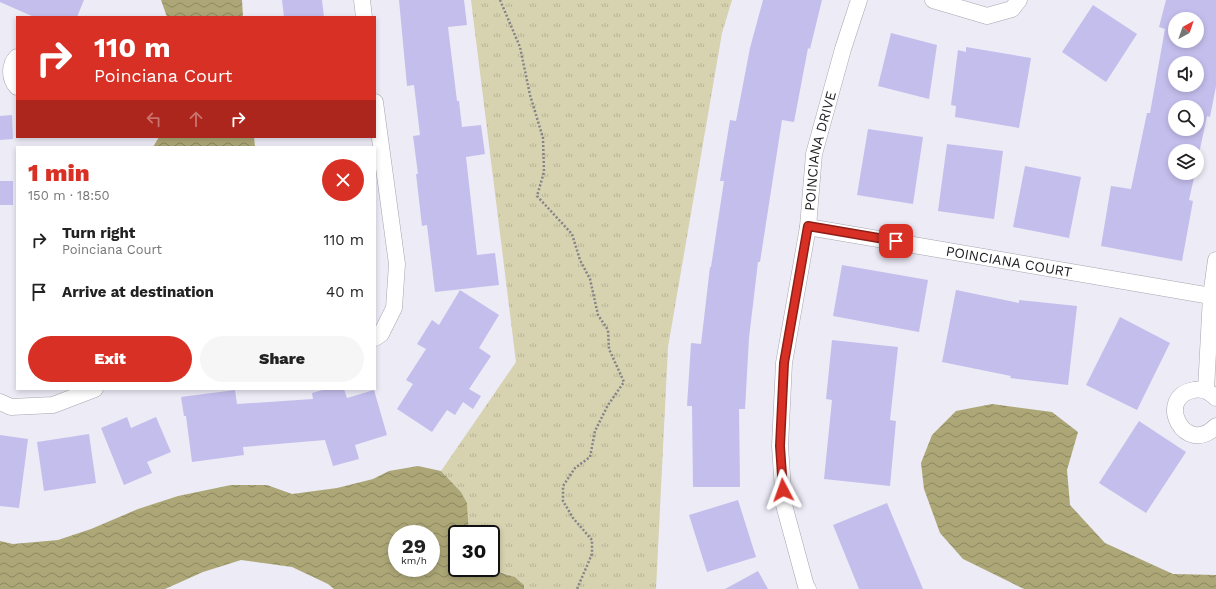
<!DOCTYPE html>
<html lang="en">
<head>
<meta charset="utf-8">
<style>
	:root { --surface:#fff; --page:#f6f6f6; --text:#222; --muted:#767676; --accent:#d93025 }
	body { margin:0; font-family:"Work Sans",sans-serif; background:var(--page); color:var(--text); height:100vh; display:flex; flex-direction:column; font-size:15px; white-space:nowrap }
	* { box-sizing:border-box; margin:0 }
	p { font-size:13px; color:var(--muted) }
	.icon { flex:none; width:22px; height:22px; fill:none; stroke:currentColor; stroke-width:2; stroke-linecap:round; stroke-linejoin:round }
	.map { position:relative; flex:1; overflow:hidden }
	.panel { position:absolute; left:16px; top:146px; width:360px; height:244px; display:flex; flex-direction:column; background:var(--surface); border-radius:0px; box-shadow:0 2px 6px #0003 }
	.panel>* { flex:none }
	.top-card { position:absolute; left:16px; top:16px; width:360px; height:122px; border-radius:0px; box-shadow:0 2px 6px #0003; background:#d93025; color:#fff; overflow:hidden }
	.needle { width:26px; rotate:40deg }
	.fabs { position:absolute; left:1168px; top:12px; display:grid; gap:8px }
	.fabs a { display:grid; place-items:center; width:36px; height:36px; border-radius:50%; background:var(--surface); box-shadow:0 2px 6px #0003; font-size:20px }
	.speed { position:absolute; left:388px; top:525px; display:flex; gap:8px; font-size:20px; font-weight:700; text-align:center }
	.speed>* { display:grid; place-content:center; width:52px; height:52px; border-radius:50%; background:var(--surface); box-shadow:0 2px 6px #0003; line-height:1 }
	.speed small { font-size:10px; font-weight:400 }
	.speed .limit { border:2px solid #111; border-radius:6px; background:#fff; color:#111 }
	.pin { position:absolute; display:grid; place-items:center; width:34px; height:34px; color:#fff; margin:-17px; border-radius:8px; box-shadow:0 2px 6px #0006 }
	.me { position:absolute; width:44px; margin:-22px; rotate:356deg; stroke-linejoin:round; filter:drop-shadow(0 0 3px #0008) }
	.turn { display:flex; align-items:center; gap:14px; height:84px; padding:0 12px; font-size:18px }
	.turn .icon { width:52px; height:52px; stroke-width:2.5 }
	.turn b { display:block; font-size:28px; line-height:34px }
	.lanes { display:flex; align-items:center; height:38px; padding:0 12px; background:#0003; justify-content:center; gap:20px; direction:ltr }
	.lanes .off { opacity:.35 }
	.round { display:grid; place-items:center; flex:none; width:42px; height:42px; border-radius:21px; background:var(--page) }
	.overview { display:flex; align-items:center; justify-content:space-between; height:68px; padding:0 12px }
	h1 { font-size:24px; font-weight:800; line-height:30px; color:var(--accent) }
	.primary-button { display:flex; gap:8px; margin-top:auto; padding:8px 12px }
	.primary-button a { flex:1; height:46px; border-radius:24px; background:var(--accent); color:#fff; font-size:16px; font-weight:800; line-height:46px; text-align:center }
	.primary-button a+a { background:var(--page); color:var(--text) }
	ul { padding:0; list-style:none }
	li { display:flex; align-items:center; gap:12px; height:52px; padding:0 12px }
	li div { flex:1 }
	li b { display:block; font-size:15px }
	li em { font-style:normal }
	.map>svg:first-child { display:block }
</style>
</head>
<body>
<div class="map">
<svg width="1216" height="589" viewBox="0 0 1216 589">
	<defs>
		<pattern id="grass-tufts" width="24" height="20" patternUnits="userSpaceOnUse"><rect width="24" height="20" fill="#d7d2af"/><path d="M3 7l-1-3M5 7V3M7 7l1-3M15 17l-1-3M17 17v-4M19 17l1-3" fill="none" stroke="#b8b496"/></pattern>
		<pattern id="water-waves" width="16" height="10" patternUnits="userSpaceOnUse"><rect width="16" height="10" fill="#ada777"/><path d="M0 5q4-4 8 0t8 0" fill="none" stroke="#8c8861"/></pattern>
	</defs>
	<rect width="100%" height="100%" fill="#ecebf6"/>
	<path fill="url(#grass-tufts)" d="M 471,0 L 732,0 L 722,33 L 668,347 L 656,589 L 524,589 C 522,574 501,575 491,567 L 491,534 L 469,534 L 467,503 L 461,492 L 441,471 L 516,362 Z"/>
	<g fill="url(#water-waves)" fill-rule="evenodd">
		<path d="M 161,0 L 242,0 L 243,17 L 167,17 Z"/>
		<path d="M 159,137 L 254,137 L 255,147 L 153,147 Z"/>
		<path d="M 992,404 L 1052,412 L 1078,432 L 1067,470 L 1070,505 L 1105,543 L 1173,574 L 1216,575 L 1216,589 L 1024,589 L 963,559 L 940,533 L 924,489 L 921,463 L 932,435 L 956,411 Z"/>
		<path d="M 418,466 L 441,471 L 461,492 L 467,503 L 469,534 L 457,534 L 457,568 L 491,567 L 496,571 L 515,577 L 524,585 L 524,589 L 334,589 L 328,584 L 292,567 L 241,560 L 203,572 L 165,589 L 0,589 L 0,541 L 13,544 L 58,540 L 91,529 L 138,509 L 178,496 L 231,485 L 267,485 L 292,494 L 337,488 L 373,479 L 389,471 ZM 397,534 L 431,534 L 431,568 L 397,568 Z"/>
	</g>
	<g fill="#c4beed" fill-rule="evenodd">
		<path d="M 0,0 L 84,0 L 77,17 L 34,17 L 0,2 Z"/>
		<path d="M 282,0 L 322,0 L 324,17 L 284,17 Z"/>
		<path d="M 399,0 L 464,0 L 467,25 L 448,27 L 457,101 L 459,101 L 462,127 L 481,125 L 485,154 L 466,157 L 477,255 L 495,253 L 499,285 L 435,292 L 427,225 L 422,226 L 416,174 L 418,174 L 413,136 L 420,135 L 414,85 L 407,86 Z"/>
		<path d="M 763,0 L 822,0 L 810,49 L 808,48 L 794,122 L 782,120 L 760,262 L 758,262 L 749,338 L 745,409 L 739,409 L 740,487 L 693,487 L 692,406 L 687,406 L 691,343 L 701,344 L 710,267 L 711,267 L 724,181 L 720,181 L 730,120 L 736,121 L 750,48 Z"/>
		<path d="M 1166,0 L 1216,0 L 1216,86 L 1210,117 L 1207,116 L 1197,163 L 1197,151 L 1175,151 L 1175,173 L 1195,173 L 1189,200 L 1193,201 L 1182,261 L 1101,246 L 1111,186 L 1131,189 L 1147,113 L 1150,113 L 1165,29 L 1159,27 ZM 1175,19 L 1197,19 L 1197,41 L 1175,41 ZM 1175,63 L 1197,63 L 1197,85 L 1175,85 ZM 1175,107 L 1197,107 L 1197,129 L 1175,129 Z"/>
		<path d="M 1093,5 L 1137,34 L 1106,82 L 1062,52 Z"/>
		<path d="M 891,33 L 937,45 L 929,99 L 878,86 Z"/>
		<path d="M 966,47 L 1031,58 L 1019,128 L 955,117 L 956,106 L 951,105 L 958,50 L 966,52 Z"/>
		<path d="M 12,115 L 13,139 L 0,140 L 0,116 Z"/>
		<path d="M 868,129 L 923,137 L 913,204 L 857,195 Z"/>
		<path d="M 947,144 L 1003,151 L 994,219 L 938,211 Z"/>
		<path d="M 1025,166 L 1081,177 L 1069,238 L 1013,227 Z"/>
		<rect x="0" y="181" width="13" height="24"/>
		<path d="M 842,265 L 928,280 L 919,332 L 833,316 Z"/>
		<path d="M 460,290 L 499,315 L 479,348 L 491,356 L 469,389 L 481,396 L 473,409 L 463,402 L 455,415 L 447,410 L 432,432 L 397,409 L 413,384 L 406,380 L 426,349 L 417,344 L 432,320 L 439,325 Z"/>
		<path d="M 956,290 L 1019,303 L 1019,300 L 1077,306 L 1068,385 L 1010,378 L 1011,376 L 942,362 Z"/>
		<path d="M 1120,317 L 1170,343 L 1137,410 L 1086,385 Z"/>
		<path d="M 832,340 L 898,347 L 890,420 L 896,421 L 890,486 L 824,479 L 832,400 L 826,399 Z"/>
		<path d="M 326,389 L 344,389 L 347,398 L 374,390 L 387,435 L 355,445 L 359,459 L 333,466 L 325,440 L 243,447 L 244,455 L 192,462 L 186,416 L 184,416 L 181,397 L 235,390 L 237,404 L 313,399 L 312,393 Z"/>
		<path d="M 127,417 L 131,428 L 156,417 L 171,452 L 147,462 L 152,473 L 124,485 L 101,428 Z"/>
		<path d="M 1139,421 L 1186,452 L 1146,513 L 1099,483 Z"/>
		<path d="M 89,434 L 96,483 L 44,491 L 37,442 Z"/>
		<path d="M 0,435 L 28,439 L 19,508 L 0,506 Z"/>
		<path d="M 738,500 L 756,557 L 707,572 L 689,515 Z"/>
		<path d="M 887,503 L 923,589 L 859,589 L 833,525 Z"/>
		<path d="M 758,571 L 768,589 L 725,589 Z"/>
	</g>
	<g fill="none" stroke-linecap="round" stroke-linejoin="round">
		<defs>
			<g id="street">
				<path d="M 362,0 L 364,17"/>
				<path d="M 933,0 L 987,16 L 1012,9 L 1019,0"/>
				<path d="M 17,57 C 9,65 9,78 17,87"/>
				<path d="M 375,102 L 397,264 L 394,308 L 381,334 L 375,338"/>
				<path id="s1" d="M 808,227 L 1211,296"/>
				<path d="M 1206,390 L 1211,296 L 1216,260"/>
				<path d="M 1216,398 C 1210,392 1203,388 1194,390 C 1154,397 1185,458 1216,426"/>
				<path d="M 0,402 L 11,407 L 53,405 L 95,389"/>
				<path id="s2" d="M 808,589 L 806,586 L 784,505 L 780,446 L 784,363 L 808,227 L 814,154 L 843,49 L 859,0"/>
			</g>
		</defs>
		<use href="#street" stroke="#a6a5af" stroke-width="17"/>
		<path stroke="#84838b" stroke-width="2.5" stroke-dasharray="2 2" stroke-linecap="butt" d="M 500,0 L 520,47 L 530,95 L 543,138 L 544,172 L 537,196 L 572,234 L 580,260 L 590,279 L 598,315 L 608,330 L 609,349 L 624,382 L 608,405 L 595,431 L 590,457 L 575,468 L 563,486 L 563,501 L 573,518 L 592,540 L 592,554 L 577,589"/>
		<use href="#street" stroke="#fff" stroke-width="16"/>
	</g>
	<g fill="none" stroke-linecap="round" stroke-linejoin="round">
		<defs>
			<path id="route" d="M 783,490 L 780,446 L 784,363 L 808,226 L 896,241"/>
		</defs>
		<use href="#route" stroke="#8d1f18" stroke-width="10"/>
		<use href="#route" stroke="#d93025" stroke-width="7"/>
	</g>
	<g text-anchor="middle" stroke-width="3.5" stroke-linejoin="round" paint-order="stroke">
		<g font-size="14" fill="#212024" stroke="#fff">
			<text dy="5" stroke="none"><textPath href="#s2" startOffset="445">POINCIANA DRIVE</textPath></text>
			<text dy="5" stroke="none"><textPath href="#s1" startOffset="204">POINCIANA COURT</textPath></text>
		</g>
	</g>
</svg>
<div class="fabs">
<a><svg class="needle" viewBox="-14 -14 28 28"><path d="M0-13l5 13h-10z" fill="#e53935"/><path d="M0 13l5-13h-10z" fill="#767676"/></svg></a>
<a><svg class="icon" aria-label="sound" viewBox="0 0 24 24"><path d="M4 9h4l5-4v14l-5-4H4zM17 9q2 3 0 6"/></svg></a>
<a><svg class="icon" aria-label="search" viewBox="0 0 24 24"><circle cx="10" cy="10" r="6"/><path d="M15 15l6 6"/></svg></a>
<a><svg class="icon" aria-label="layers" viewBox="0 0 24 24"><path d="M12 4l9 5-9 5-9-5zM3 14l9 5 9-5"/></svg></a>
</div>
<div class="speed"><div>29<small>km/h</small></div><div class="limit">30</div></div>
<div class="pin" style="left:896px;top:241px;background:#d93025"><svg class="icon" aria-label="arrive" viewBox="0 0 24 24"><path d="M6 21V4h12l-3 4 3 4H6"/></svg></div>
<svg class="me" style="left:783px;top:490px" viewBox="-20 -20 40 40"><path d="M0-17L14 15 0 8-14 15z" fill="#d93025" stroke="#fff" stroke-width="4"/></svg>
<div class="top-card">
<div class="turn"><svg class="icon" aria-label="right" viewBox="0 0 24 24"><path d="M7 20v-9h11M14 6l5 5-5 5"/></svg><div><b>110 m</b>Poinciana Court</div></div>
<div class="lanes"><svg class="icon off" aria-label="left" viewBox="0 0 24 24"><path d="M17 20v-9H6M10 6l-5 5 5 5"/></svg><svg class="icon off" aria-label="ahead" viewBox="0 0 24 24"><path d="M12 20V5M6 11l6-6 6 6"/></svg><svg class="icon" aria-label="right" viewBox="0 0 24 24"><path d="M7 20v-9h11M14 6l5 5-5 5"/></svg></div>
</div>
<section class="panel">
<div class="overview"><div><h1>1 min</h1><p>150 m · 18:50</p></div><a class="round" style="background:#d93025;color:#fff"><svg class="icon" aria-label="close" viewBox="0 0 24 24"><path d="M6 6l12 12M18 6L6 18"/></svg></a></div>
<ul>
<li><svg class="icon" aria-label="right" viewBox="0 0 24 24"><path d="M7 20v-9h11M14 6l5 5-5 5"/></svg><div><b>Turn right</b><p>Poinciana Court</p></div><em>110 m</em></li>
<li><svg class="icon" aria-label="arrive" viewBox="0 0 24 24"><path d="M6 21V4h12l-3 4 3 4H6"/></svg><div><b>Arrive at destination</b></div><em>40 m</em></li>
</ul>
<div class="primary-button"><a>Exit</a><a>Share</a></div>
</section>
</div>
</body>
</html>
